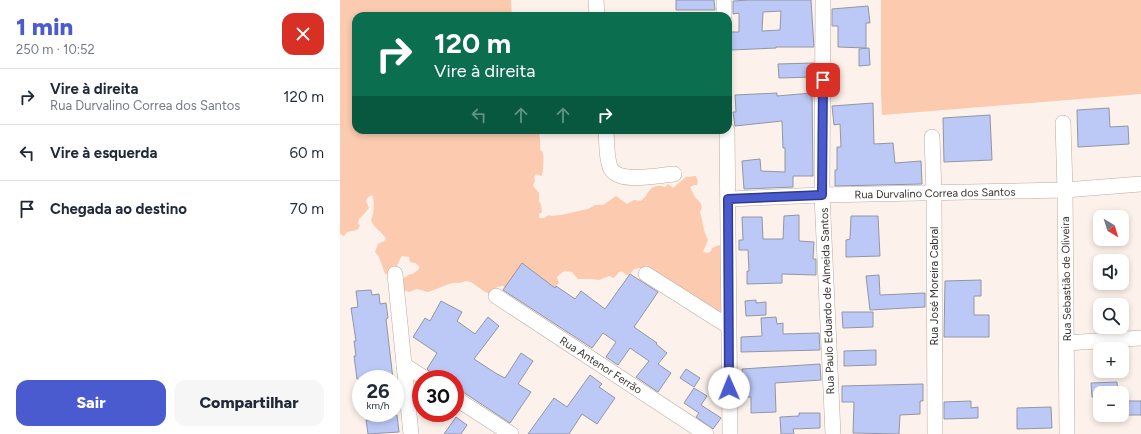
<!DOCTYPE html>
<html lang="pt">
<head>
<meta charset="utf-8">
<style>
	:root { --surface:#fff; --page:#f6f6f7; --text:#1f2937; --muted:#747a83; --line:#e0e1e3; --accent:#4a5bcf }
	body { margin:0; font-family:Figtree,sans-serif; background:var(--page); color:var(--text); height:100vh; display:flex; flex-direction:column; font-size:15px; white-space:nowrap }
	* { box-sizing:border-box; margin:0 }
	p { font-size:13px; color:var(--muted) }
	.icon { flex:none; width:22px; height:22px; fill:none; stroke:currentColor; stroke-width:2; stroke-linecap:round; stroke-linejoin:round }
	.map { position:relative; flex:1; overflow:hidden }
	.details { display:flex; flex-direction:column; background:var(--surface); width:340px }
	.details>* { flex:none }
	.guide { position:absolute; left:12px; top:12px; width:380px; height:122px; border-radius:12px; box-shadow:0 2px 6px #0003; background:#0b6e4f; color:#fff; overflow:hidden }
	.needle { width:26px; rotate:142deg }
	.fabs { position:absolute; left:753px; top:210px; display:grid; gap:8px }
	.fabs a { display:grid; place-items:center; width:36px; height:36px; border-radius:8px; background:var(--surface); box-shadow:0 2px 6px #0003; font-size:20px }
	.speed { position:absolute; left:12px; top:370px; display:flex; gap:8px; font-size:20px; font-weight:700; text-align:center }
	.speed>* { display:grid; place-content:center; width:52px; height:52px; border-radius:50%; background:var(--surface); box-shadow:0 2px 6px #0003; line-height:1 }
	.speed small { font-size:10px; font-weight:400 }
	.speed .limit { border:6px solid #d22; background:#fff; color:#111 }
	.pin { position:absolute; display:grid; place-items:center; width:34px; height:34px; color:#fff; margin:-17px; border-radius:8px; box-shadow:0 2px 6px #0006 }
	.me { position:absolute; width:44px; margin:-22px; rotate:359deg; stroke-linejoin:round; filter:drop-shadow(0 0 3px #0008) }
	.turn { display:flex; align-items:center; gap:14px; height:84px; padding:0 16px; font-size:18px }
	.turn .icon { width:52px; height:52px; stroke-width:2.5 }
	.turn b { display:block; font-size:28px; line-height:34px }
	.lanes { display:flex; align-items:center; height:38px; padding:0 16px; background:#0003; justify-content:center; gap:20px; direction:ltr }
	.lanes .off { opacity:.35 }
	.round { display:grid; place-items:center; flex:none; width:42px; height:42px; border-radius:12px; background:var(--page) }
	.head { display:flex; align-items:center; justify-content:space-between; height:68px; padding:0 16px }
	h1 { font-size:24px; font-weight:800; line-height:30px; color:var(--accent) }
	.action { display:flex; gap:8px; margin-top:auto; padding:8px 16px }
	.action a { flex:1; height:46px; border-radius:12px; background:var(--accent); color:#fff; font-size:16px; font-weight:800; line-height:46px; text-align:center }
	.action a+a { background:var(--page); color:var(--text) }
	ul { padding:0; list-style:none }
	li { display:flex; align-items:center; gap:12px; height:56px; padding:0 16px; border-top:1px solid var(--line) }
	li div { flex:1 }
	li b { display:block; font-size:15px }
	li em { font-style:normal }
	main { display:flex; flex:1; min-height:0 }
	.map>svg:first-child { display:block }
</style>
</head>
<body>
<main>
<section class="details">
<div class="head"><div><h1>1 min</h1><p>250 m · 10:52</p></div><a class="round" style="background:#d93025;color:#fff"><svg class="icon" aria-label="close" viewBox="0 0 24 24"><path d="M6 6l12 12M18 6L6 18"/></svg></a></div>
<ul>
<li><svg class="icon" aria-label="right" viewBox="0 0 24 24"><path d="M7 20v-9h11M14 6l5 5-5 5"/></svg><div><b>Vire à direita</b><p>Rua Durvalino Correa dos Santos</p></div><em>120 m</em></li>
<li><svg class="icon" aria-label="left" viewBox="0 0 24 24"><path d="M17 20v-9H6M10 6l-5 5 5 5"/></svg><div><b>Vire à esquerda</b></div><em>60 m</em></li>
<li><svg class="icon" aria-label="arrive" viewBox="0 0 24 24"><path d="M6 21V4h12l-3 4 3 4H6"/></svg><div><b>Chegada ao destino</b></div><em>70 m</em></li>
</ul>
<div class="action"><a>Sair</a><a>Compartilhar</a></div>
</section>
<div class="map">
<svg width="801" height="434" viewBox="0 0 801 434">
	<rect width="100%" height="100%" fill="#fdf1eb"/>
	<g fill="#fbcaaf">
		<path d="M 0,0 L 171,0 L 172,16 L 16,16 L 16,130 L 187,130 L 190,132 L 195,131 L 198,132 C 201,138 200,142 200,148 C 201,153 201,149 203,153 C 204,156 203,173 202,176 L 196,174 L 194,177 L 195,181 L 193,186 L 199,193 L 199,201 L 201,205 L 202,212 L 199,214 L 199,218 L 204,218 L 209,215 L 211,216 L 221,215 L 248,209 L 255,205 L 263,205 L 276,196 L 287,204 L 294,200 L 301,201 C 310,194 309,182 325,187 L 328,184 L 333,188 L 346,177 L 356,176 L 358,181 L 357,185 L 354,185 L 350,187 C 352,190 353,194 355,197 C 360,203 364,204 360,212 C 363,222 363,231 368,240 L 363,252 L 368,253 L 371,251 L 372,248 L 379,245 L 383,246 L 388,326 L 305,270 L 300,268 L 294,269 L 290,274 L 286,275 L 282,271 L 279,272 L 274,278 L 269,276 L 259,280 L 252,279 L 238,279 L 232,272 L 224,271 L 217,277 L 219,283 L 216,286 L 210,289 L 167,290 L 163,286 L 157,287 L 155,291 L 151,294 L 145,292 L 131,282 L 125,281 L 120,283 L 112,283 L 88,292 L 77,289 L 69,292 L 63,290 L 61,284 L 64,278 L 70,274 L 73,274 L 79,269 L 79,266 L 75,263 L 70,262 L 69,257 L 62,256 C 58,262 56,269 52,275 L 45,274 L 39,257 L 35,252 L 38,244 L 44,241 L 46,239 C 42,231 34,229 31,220 C 34,214 35,201 32,195 L 28,197 L 26,201 L 29,208 L 24,214 L 19,219 L 18,223 L 20,226 L 17,230 L 7,232 L 4,236 L 0,234 Z"/>
		<path d="M 541,0 L 801,0 L 801,94 L 542,115 L 541,94 Z"/>
	</g>
	<g fill="#bcc9f7" stroke="#9296a2" fill-rule="evenodd">
		<path d="M 336,0 L 374,0 L 375,10 L 336,10 Z"/>
		<path d="M 409,0 L 471,0 L 474,47 L 436,47 L 436,48 L 391,50 L 390,32 L 399,32 L 399,13 L 393,14 L 393,1 ZM 441,11 L 440,30 L 422,31 L 423,12 Z"/>
		<path d="M 528,6 L 530,23 L 526,23 L 526,48 L 498,47 L 498,26 L 492,26 L 492,9 Z"/>
		<path d="M 529,48 L 530,65 L 519,66 L 519,49 Z"/>
		<path d="M 474,63 L 474,77 L 439,78 L 438,64 Z"/>
		<path d="M 437,93 L 437,96 L 472,93 L 473,176 L 453,176 L 453,187 L 404,189 L 402,161 L 420,159 L 421,171 L 445,172 L 445,148 L 443,148 L 442,121 L 395,126 L 393,112 L 396,112 L 395,95 Z"/>
		<path d="M 533,103 L 534,144 L 553,143 L 555,163 L 581,161 L 582,184 L 495,186 L 495,170 L 497,170 L 497,147 L 501,147 L 500,124 L 494,125 L 492,106 Z"/>
		<path d="M 769,108 L 770,127 L 788,126 L 789,144 L 738,147 L 737,110 Z"/>
		<path d="M 650,115 L 652,160 L 604,162 L 603,118 Z"/>
		<path d="M 459,215 L 459,241 L 474,242 L 473,259 L 476,259 L 476,275 L 442,274 L 442,283 L 407,284 L 407,271 L 409,271 L 408,250 L 399,250 L 399,240 L 403,240 L 402,217 L 422,217 L 423,239 L 443,239 L 444,216 Z"/>
		<path d="M 511,216 L 538,216 L 540,256 L 506,257 L 506,240 L 510,239 Z"/>
		<path d="M 182,263 L 215,288 L 216,286 L 235,299 L 241,291 L 265,309 L 290,274 L 318,292 L 294,327 L 317,343 L 316,344 L 327,353 L 318,364 L 331,373 L 318,392 L 296,377 L 309,361 L 290,348 L 278,365 L 266,357 L 276,342 L 263,333 L 252,348 L 163,290 Z"/>
		<path d="M 539,275 L 540,295 L 585,293 L 585,307 L 530,310 L 526,276 Z"/>
		<path d="M 641,280 L 641,296 L 634,296 L 634,315 L 649,315 L 649,337 L 604,337 L 605,281 Z"/>
		<path d="M 31,290 L 32,295 L 39,294 L 40,304 L 46,303 L 48,318 L 46,319 L 53,379 L 17,379 L 14,356 L 16,356 L 14,341 L 16,341 L 11,308 L 18,307 L 16,291 Z"/>
		<path d="M 416,300 L 416,303 L 426,302 L 426,315 L 406,316 L 405,301 Z"/>
		<path d="M 101,301 L 122,312 L 117,321 L 135,334 L 148,317 L 159,326 L 134,359 L 157,374 L 165,378 L 181,353 L 193,361 L 178,384 L 191,392 L 170,423 L 120,390 L 115,389 L 115,379 L 98,379 L 87,369 L 97,353 L 73,337 L 85,318 L 90,321 Z"/>
		<path d="M 502,312 L 533,312 L 533,327 L 503,328 Z"/>
		<path d="M 436,317 L 437,324 L 443,323 L 443,334 L 479,333 L 480,350 L 401,352 L 401,337 L 422,336 L 421,318 Z"/>
		<path d="M 536,350 L 536,365 L 504,366 L 504,351 Z"/>
		<path d="M 480,364 L 481,380 L 435,383 L 436,412 L 411,413 L 411,397 L 404,397 L 402,369 Z"/>
		<path d="M 346,369 L 360,378 L 354,387 L 340,378 Z"/>
		<path d="M 250,375 L 262,384 L 259,387 L 275,398 L 257,424 L 242,414 L 229,434 L 188,434 L 214,398 L 227,407 Z"/>
		<path d="M 777,382 L 778,393 L 760,393 L 760,397 L 752,397 L 751,383 Z"/>
		<path d="M 583,384 L 583,401 L 580,401 L 580,414 L 560,415 L 559,434 L 513,433 L 514,402 L 502,402 L 502,386 Z"/>
		<path d="M 354,388 L 367,396 L 361,405 L 381,418 L 373,429 L 356,417 L 359,413 L 344,403 Z"/>
		<path d="M 631,401 L 631,408 L 638,407 L 638,418 L 604,419 L 604,402 Z"/>
		<rect x="782" y="401" width="19" height="14"/>
		<path d="M 711,407 L 712,428 L 677,429 L 677,408 Z"/>
		<path d="M 459,413 L 480,413 L 480,428 L 453,429 L 454,434 L 441,434 L 440,417 L 459,416 Z"/>
		<path d="M 57,415 L 59,432 L 28,434 L 26,420 L 29,420 L 29,419 Z"/>
		<path d="M 116,417 L 127,425 L 121,434 L 104,434 Z"/>
	</g>
	<g fill="none" stroke-linecap="round" stroke-linejoin="round">
		<defs>
			<g id="minor">
				<path d="M 256,0 L 257,16"/>
				<path d="M 384,0 L 384,16"/>
				<path d="M 483,0 L 482,195 L 493,434"/>
				<path d="M 723,123 L 725,190 L 727,434"/>
				<path d="M 266,130 C 267,142 266,156 270,167 C 277,185 319,175 334,174"/>
				<path d="M 387,130 L 390,434"/>
				<path d="M 592,137 L 594,193 L 595,434"/>
				<path d="M 388,199 L 482,195 L 725,190 L 801,184"/>
				<path d="M 55,274 L 71,434"/>
				<path d="M 306,274 L 388,326"/>
				<path d="M 156,296 L 366,434"/>
				<path d="M 727,343 L 801,338"/>
				<path d="M 64,365 L 86,379"/>
				<path d="M 115,398 L 171,434"/>
			</g>
		</defs>
		<use href="#minor" stroke="#b9aca4" stroke-width="16"/>
		<use href="#minor" stroke="#fff" stroke-width="15"/>
	</g>
	<g fill="none" stroke-linecap="round" stroke-linejoin="round">
		<defs>
			<path id="route" d="M 389,388 L 388,199 L 482,195 L 483,80"/>
		</defs>
		<use href="#route" stroke="#303b87" stroke-width="10"/>
		<use href="#route" stroke="#4a5bcf" stroke-width="7"/>
	</g>
	<g text-anchor="middle" stroke-width="4" stroke-linejoin="round" paint-order="stroke">
		<g font-size="11" fill="#393431" stroke="#fff">
			<text transform="translate(595 193) rotate(-1)" y="4">Rua Durvalino Correa dos Santos</text>
			<text transform="translate(726 279) rotate(-91)" y="4">Rua Sebastião de Oliveira</text>
			<text transform="translate(594 286) rotate(-90)" y="4">Rua José Moreira Cabral</text>
			<text transform="translate(487 301) rotate(-92)" y="4">Rua Paulo Eduardo de Almeida Santos</text>
			<text transform="translate(261 365) rotate(33)" y="4">Rua Antenor Ferrão</text>
		</g>
	</g>
</svg>
<div class="fabs">
<a><svg class="needle" viewBox="-14 -14 28 28"><path d="M0-13l5 13h-10z" fill="#e53935"/><path d="M0 13l5-13h-10z" fill="#747a83"/></svg></a>
<a><svg class="icon" aria-label="sound" viewBox="0 0 24 24"><path d="M4 9h4l5-4v14l-5-4H4zM17 9q2 3 0 6"/></svg></a>
<a><svg class="icon" aria-label="search" viewBox="0 0 24 24"><circle cx="10" cy="10" r="6"/><path d="M15 15l6 6"/></svg></a>
<a>+</a>
<a>−</a>
</div>
<div class="speed"><div>26<small>km/h</small></div><div class="limit">30</div></div>
<div class="pin" style="left:483px;top:80px;background:#d93025"><svg class="icon" aria-label="arrive" viewBox="0 0 24 24"><path d="M6 21V4h12l-3 4 3 4H6"/></svg></div>
<svg class="me" style="left:389px;top:388px" viewBox="-20 -20 40 40"><circle r="19" fill="#fff"/><path d="M0-13L10 11 0 6-10 11z" fill="#4a5bcf"/></svg>
<div class="guide">
<div class="turn"><svg class="icon" aria-label="right" viewBox="0 0 24 24"><path d="M7 20v-9h11M14 6l5 5-5 5"/></svg><div><b>120 m</b>Vire à direita</div></div>
<div class="lanes"><svg class="icon off" aria-label="left" viewBox="0 0 24 24"><path d="M17 20v-9H6M10 6l-5 5 5 5"/></svg><svg class="icon off" aria-label="ahead" viewBox="0 0 24 24"><path d="M12 20V5M6 11l6-6 6 6"/></svg><svg class="icon off" aria-label="ahead" viewBox="0 0 24 24"><path d="M12 20V5M6 11l6-6 6 6"/></svg><svg class="icon" aria-label="right" viewBox="0 0 24 24"><path d="M7 20v-9h11M14 6l5 5-5 5"/></svg></div>
</div>
</div>
</main>
</body>
</html>
